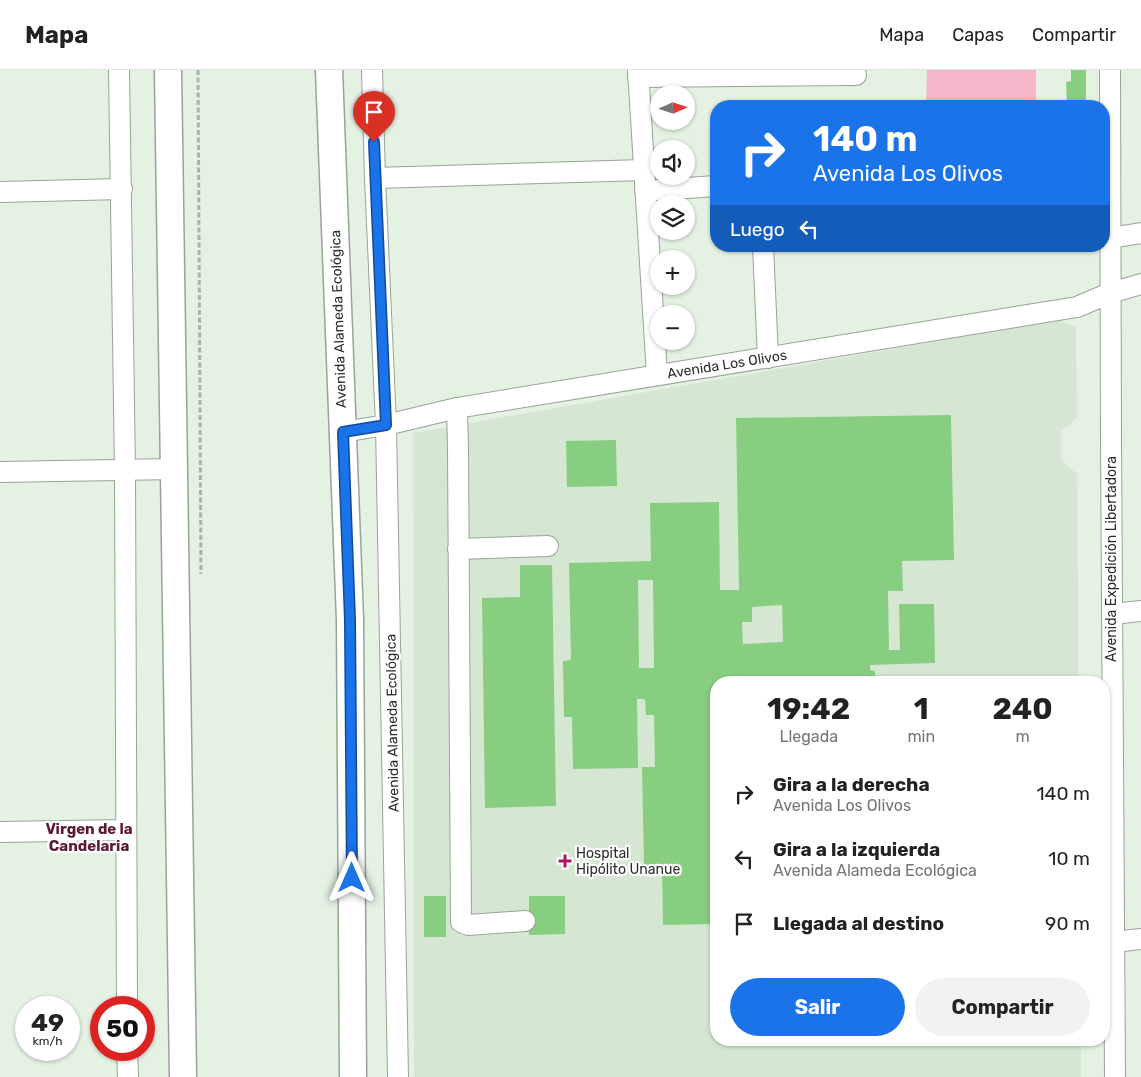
<!DOCTYPE html>
<html lang="es">
<head>
<meta charset="utf-8">
<style>
	:root { --surface:#fff; --page:#f2f2f2; --text:#222; --muted:#767676; --line:#e0e0e0; --accent:#1a73e8 }
	body { margin:0; font-family:Rubik,sans-serif; background:var(--page); color:var(--text); height:100vh; display:flex; flex-direction:column; font-size:19px; white-space:nowrap }
	* { box-sizing:border-box; margin:0 }
	p { font-size:16px; color:var(--muted) }
	.icon { flex:none; width:28px; height:28px; fill:none; stroke:currentColor; stroke-width:2; stroke-linecap:round; stroke-linejoin:round }
	.map { position:relative; flex:1; overflow:hidden }
	.sheet { position:absolute; left:710px; top:606px; width:400px; height:370px; display:flex; flex-direction:column; background:var(--surface); border-radius:20px; box-shadow:0 1px 4px #0004 }
	.sheet>* { flex:none }
	.guide { position:absolute; left:710px; top:30px; width:400px; height:152px; border-radius:20px; box-shadow:0 1px 4px #0004; background:#1a73e8; color:#fff; overflow:hidden }
	.needle { width:32px; rotate:87deg }
	.fabs { position:absolute; left:650px; top:15px; display:grid; gap:10px }
	.fabs a { display:grid; place-items:center; width:45px; height:45px; border-radius:50%; background:var(--surface); box-shadow:0 1px 4px #0004; font-size:25px }
	.speed { position:absolute; left:15px; top:926px; display:flex; gap:10px; font-size:25px; font-weight:700; text-align:center }
	.speed>* { display:grid; place-content:center; width:65px; height:65px; border-radius:50%; background:var(--surface); box-shadow:0 1px 4px #0004; line-height:1 }
	.speed small { font-size:12px; font-weight:400 }
	.speed .limit { border:8px solid #d22; background:#fff; color:#111 }
	.pin { position:absolute; display:grid; place-items:center; width:42px; height:42px; color:#fff; margin:-51px -21px; border-radius:50% 50% 50% 0; rotate:-45deg; box-shadow:0 0 5px #0007 }
	.pin .icon { rotate:45deg }
	.me { position:absolute; width:55px; margin:-28px; rotate:0deg; stroke-linejoin:round; filter:drop-shadow(0 0 4px #0008) }
	.turn { display:flex; align-items:center; gap:18px; height:105px; padding:0 20px; font-size:22px }
	.turn .icon { width:65px; height:65px; stroke-width:2.5 }
	.turn b { display:block; font-size:35px; line-height:42px }
	.then { display:flex; align-items:center; height:48px; padding:0 20px; background:#0003; gap:10px; font-size:19px }
	.eta { display:flex; justify-content:space-evenly; align-items:center; height:85px; text-align:center }
	.eta b { font-size:30px; font-weight:700; line-height:35px }
	.cta { display:flex; gap:10px; margin-top:auto; padding:10px 20px }
	.cta a { flex:1; height:58px; border-radius:30px; background:var(--accent); color:#fff; font-size:20px; font-weight:700; line-height:58px; text-align:center }
	.cta a+a { background:var(--page); color:var(--text) }
	ul { padding:0; list-style:none }
	li { display:flex; align-items:center; gap:15px; height:65px; padding:0 20px }
	li div { flex:1 }
	li b { display:block; font-size:19px }
	li em { font-style:normal }
	header { display:flex; align-items:center; gap:30px; box-sizing:border-box; height:70px; padding:0 25px; background:var(--surface); border-bottom:1px solid var(--line) }
	header strong { font-size:24px }
	nav { display:flex; gap:28px; margin-inline-start:auto; font-size:18px }
	.map>svg:first-child { display:block }
</style>
</head>
<body>
<header>
<strong>Mapa</strong>
<nav><a>Mapa</a><a>Capas</a><a>Compartir</a></nav>
</header>
<div class="map">
<svg width="1141" height="1007" viewBox="0 0 1141 1007">
	<rect width="100%" height="100%" fill="#e4f1e3"/>
	<path fill="#d5e7d2" d="M 1058,250 L 1076,257 L 1077,348 L 1061,361 L 1061,390 L 1077,404 L 1079,612 L 716,612 L 716,970 L 1081,970 L 1081,1007 L 414,1007 L 413,363 Z"/>
	<path fill="#f7b5c9" d="M 927,0 L 1036,0 L 1036,36 L 926,36 Z"/>
	<g fill="#88ce80" fill-rule="evenodd">
		<path d="M 1071,0 L 1086,0 L 1086,36 L 1067,36 L 1066,12 L 1071,11 Z"/>
		<path d="M 951,345 L 954,490 L 902,491 L 903,521 L 888,521 L 889,580 L 900,580 L 899,534 L 934,534 L 935,593 L 870,595 L 870,600 L 875,601 L 875,612 L 716,612 L 716,854 L 663,855 L 662,796 L 644,796 L 642,697 L 655,697 L 654,645 L 646,645 L 645,629 L 637,629 L 638,698 L 573,699 L 572,647 L 564,647 L 563,591 L 571,590 L 569,493 L 651,491 L 650,433 L 719,432 L 720,520 L 739,520 L 736,348 ZM 638,510 L 653,510 L 654,598 L 639,598 ZM 782,535 L 783,572 L 743,574 L 742,552 L 752,552 L 752,537 Z"/>
		<path d="M 616,370 L 617,416 L 567,417 L 566,371 Z"/>
		<path d="M 520,495 L 552,495 L 556,736 L 485,738 L 482,528 L 520,527 Z"/>
		<rect x="424" y="826" width="22" height="41"/>
		<path d="M 529,826 L 565,826 L 565,864 L 529,865 Z"/>
	</g>
	<g fill="none" stroke-linecap="round" stroke-linejoin="round">
		<defs>
			<g id="minor">
				<path d="M 119,0 L 125,401 L 127,938"/>
				<path d="M 372,0 L 375,108 L 386,355 L 398,1007"/>
				<path d="M 638,0 L 657,305"/>
				<path d="M 1110,0 L 1111,369 L 1115,1007"/>
				<path d="M 638,7 L 856,5"/>
				<path d="M 375,108 L 644,100"/>
				<path d="M 645,121 L 716,116"/>
				<path d="M 0,122 L 122,119"/>
				<path d="M 1110,168 L 1141,163"/>
				<path d="M 763,176 L 768,288"/>
				<path d="M 457,338 L 458,378 L 461,852 L 468,855 L 525,851"/>
				<path d="M 343,362 L 386,355 L 457,338 L 1077,237 L 1110,223 L 1141,214"/>
				<path d="M 0,402 L 175,399"/>
				<path d="M 458,479 L 548,476"/>
				<path d="M 1112,544 L 1141,541"/>
				<path d="M 0,762 L 126,760"/>
				<path d="M 1114,872 L 1141,869"/>
				<path d="M 127,980 L 128,1007"/>
			</g>
			<g id="major">
				<path d="M 168,0 L 183,1007"/>
				<path d="M 329,0 L 350,550 L 353,1007"/>
			</g>
		</defs>
		<use href="#minor" stroke="#98a496" stroke-width="22"/>
		<use href="#major" stroke="#98a496" stroke-width="29"/>
		<path stroke="#a9b4a8" stroke-width="3" stroke-dasharray="5 2.5" stroke-linecap="butt" d="M 198,0 L 201,504"/>
		<use href="#minor" stroke="#fff" stroke-width="20"/>
		<use href="#major" stroke="#fff" stroke-width="26"/>
	</g>
	<g fill="none" stroke-linecap="round" stroke-linejoin="round">
		<defs>
			<path id="route" d="M 352,808 L 350,550 L 343,362 L 386,355 L 374,72"/>
		</defs>
		<use href="#route" stroke="#114b97" stroke-width="12"/>
		<use href="#route" stroke="#1a73e8" stroke-width="9"/>
	</g>
	<path fill="#a71a5c" stroke="#fff" stroke-width="2" d="M562.5 783.5h5v5h5v5h-5v5h-5v-5h-5v-5h5z"/>
	<g text-anchor="middle" stroke-width="4.5" stroke-linejoin="round" paint-order="stroke">
		<g font-size="14" fill="#2a2f29" stroke="#fff">
			<text transform="translate(338 249) rotate(-92)" y="5">Avenida Alameda Ecológica</text>
			<text transform="translate(727 294) rotate(-9)" y="5">Avenida Los Olivos</text>
			<text transform="translate(1111 489) rotate(-90)" y="5">Avenida Expedición Libertadora</text>
			<text transform="translate(392 653) rotate(-91)" y="5">Avenida Alameda Ecológica</text>
		</g>
		<g font-size="14" fill="#2a2f29" stroke="#fff" text-anchor="start">
			<text x="576" y="788">Hospital<tspan x="576" dy="16">Hipólito Unanue</tspan></text>
		</g>
		<g font-size="15" font-weight="bold" fill="#5b1934" stroke="#fff">
			<text x="89" y="764">Virgen de la<tspan x="89" dy="17">Candelaria</tspan></text>
		</g>
	</g>
</svg>
<div class="fabs">
<a><svg class="needle" viewBox="-14 -14 28 28"><path d="M0-13l5 13h-10z" fill="#e53935"/><path d="M0 13l5-13h-10z" fill="#767676"/></svg></a>
<a><svg class="icon" aria-label="sound" viewBox="0 0 24 24"><path d="M4 9h4l5-4v14l-5-4H4zM17 9q2 3 0 6"/></svg></a>
<a><svg class="icon" aria-label="layers" viewBox="0 0 24 24"><path d="M12 4l9 5-9 5-9-5zM3 14l9 5 9-5"/></svg></a>
<a>+</a>
<a>−</a>
</div>
<div class="speed"><div>49<small>km/h</small></div><div class="limit">50</div></div>
<div class="pin" style="left:374px;top:72px;background:#d93025"><svg class="icon" aria-label="arrive" viewBox="0 0 24 24"><path d="M6 21V4h12l-3 4 3 4H6"/></svg></div>
<svg class="me" style="left:352px;top:808px" viewBox="-20 -20 40 40"><path d="M0-17L14 15 0 8-14 15z" fill="#1a73e8" stroke="#fff" stroke-width="4"/></svg>
<div class="guide">
<div class="turn"><svg class="icon" aria-label="right" viewBox="0 0 24 24"><path d="M7 20v-9h11M14 6l5 5-5 5"/></svg><div><b>140 m</b>Avenida Los Olivos</div></div>
<div class="then">Luego<svg class="icon" aria-label="left" viewBox="0 0 24 24"><path d="M17 20v-9H6M10 6l-5 5 5 5"/></svg></div>
</div>
<section class="sheet">
<div class="eta">
<div><b>19:42</b><p>Llegada</p></div>
<div><b>1</b><p>min</p></div>
<div><b>240</b><p>m</p></div>
</div>
<ul>
<li><svg class="icon" aria-label="right" viewBox="0 0 24 24"><path d="M7 20v-9h11M14 6l5 5-5 5"/></svg><div><b>Gira a la derecha</b><p>Avenida Los Olivos</p></div><em>140 m</em></li>
<li><svg class="icon" aria-label="left" viewBox="0 0 24 24"><path d="M17 20v-9H6M10 6l-5 5 5 5"/></svg><div><b>Gira a la izquierda</b><p>Avenida Alameda Ecológica</p></div><em>10 m</em></li>
<li><svg class="icon" aria-label="arrive" viewBox="0 0 24 24"><path d="M6 21V4h12l-3 4 3 4H6"/></svg><div><b>Llegada al destino</b></div><em>90 m</em></li>
</ul>
<div class="cta"><a>Salir</a><a>Compartir</a></div>
</section>
</div>
</body>
</html>
